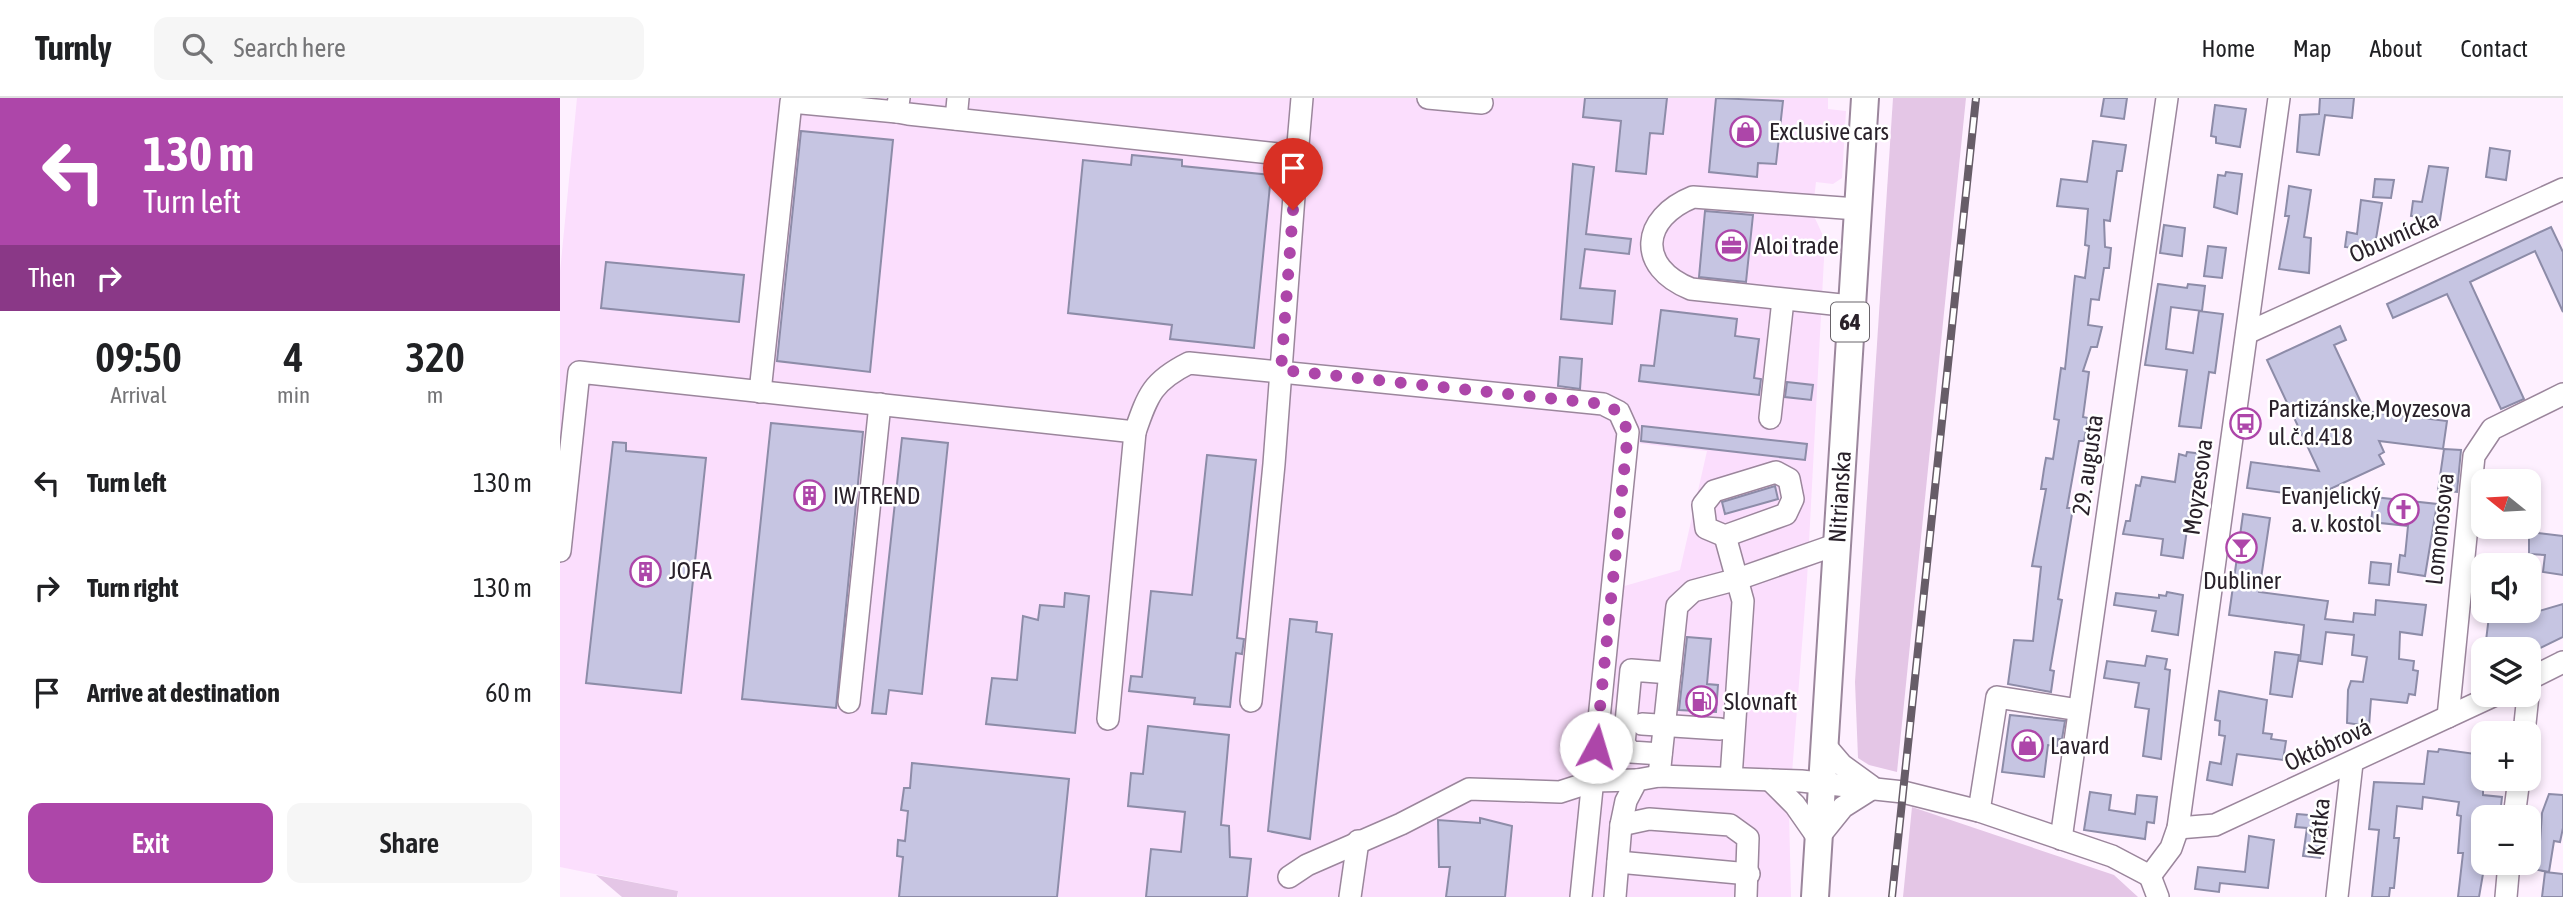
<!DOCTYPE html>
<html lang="en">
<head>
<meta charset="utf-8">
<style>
	:root { --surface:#fff; --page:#f6f6f6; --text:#202124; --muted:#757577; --line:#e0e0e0; --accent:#ad46a9 }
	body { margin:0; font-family:"Asap Condensed",sans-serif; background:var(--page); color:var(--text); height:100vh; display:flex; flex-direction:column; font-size:26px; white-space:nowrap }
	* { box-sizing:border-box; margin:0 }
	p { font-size:23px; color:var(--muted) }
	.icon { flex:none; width:38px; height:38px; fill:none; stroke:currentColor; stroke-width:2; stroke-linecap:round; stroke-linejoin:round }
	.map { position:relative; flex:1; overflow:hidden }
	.side { display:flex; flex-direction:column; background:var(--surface); width:560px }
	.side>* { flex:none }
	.top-card { background:#ad46a9; color:#fff; overflow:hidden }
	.needle { width:46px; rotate:288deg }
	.controls { position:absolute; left:1911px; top:371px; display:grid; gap:14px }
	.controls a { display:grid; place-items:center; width:70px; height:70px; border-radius:14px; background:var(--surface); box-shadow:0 4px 10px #0003; font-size:35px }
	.pin { position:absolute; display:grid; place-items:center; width:60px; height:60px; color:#fff; margin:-72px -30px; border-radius:50% 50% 50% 0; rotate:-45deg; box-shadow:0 0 7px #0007 }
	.pin .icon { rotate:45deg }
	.me { position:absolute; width:77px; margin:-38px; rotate:6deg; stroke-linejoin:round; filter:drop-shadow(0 0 5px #0008) }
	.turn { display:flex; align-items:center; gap:24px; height:147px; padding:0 28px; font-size:32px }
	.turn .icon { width:91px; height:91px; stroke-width:2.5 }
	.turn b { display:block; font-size:49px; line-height:60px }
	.then { display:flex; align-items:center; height:66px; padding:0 28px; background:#0003; gap:14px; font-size:26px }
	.eta { display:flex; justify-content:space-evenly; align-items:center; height:119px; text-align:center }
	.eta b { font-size:42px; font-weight:600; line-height:49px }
	.action { display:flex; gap:14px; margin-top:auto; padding:14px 28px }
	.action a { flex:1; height:80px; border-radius:14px; background:var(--accent); color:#fff; font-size:28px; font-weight:600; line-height:80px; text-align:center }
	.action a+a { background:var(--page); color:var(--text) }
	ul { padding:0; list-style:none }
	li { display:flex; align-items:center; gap:21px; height:105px; padding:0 28px }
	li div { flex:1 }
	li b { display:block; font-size:26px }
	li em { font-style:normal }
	header { display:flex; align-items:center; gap:42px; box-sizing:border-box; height:98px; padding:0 35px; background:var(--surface); border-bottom:2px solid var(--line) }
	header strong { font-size:33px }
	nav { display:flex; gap:38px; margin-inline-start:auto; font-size:24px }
	.search { width:490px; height:63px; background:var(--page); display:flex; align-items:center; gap:18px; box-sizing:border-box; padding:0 24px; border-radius:14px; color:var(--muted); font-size:26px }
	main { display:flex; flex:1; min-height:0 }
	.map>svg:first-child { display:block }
</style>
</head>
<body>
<header>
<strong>Turnly</strong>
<div class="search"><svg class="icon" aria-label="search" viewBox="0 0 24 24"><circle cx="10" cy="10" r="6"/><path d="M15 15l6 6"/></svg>Search here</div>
<nav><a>Home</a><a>Map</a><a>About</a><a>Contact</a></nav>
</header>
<main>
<section class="side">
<div class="top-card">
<div class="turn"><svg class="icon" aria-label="left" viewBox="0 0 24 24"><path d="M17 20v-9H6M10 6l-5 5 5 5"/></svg><div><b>130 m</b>Turn left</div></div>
<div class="then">Then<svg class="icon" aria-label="right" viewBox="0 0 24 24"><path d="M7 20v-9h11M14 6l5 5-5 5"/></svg></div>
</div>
<div class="eta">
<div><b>09:50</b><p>Arrival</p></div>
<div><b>4</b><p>min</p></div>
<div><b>320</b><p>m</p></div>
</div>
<ul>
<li><svg class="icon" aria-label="left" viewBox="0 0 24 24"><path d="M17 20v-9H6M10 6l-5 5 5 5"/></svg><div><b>Turn left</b></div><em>130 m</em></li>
<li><svg class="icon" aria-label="right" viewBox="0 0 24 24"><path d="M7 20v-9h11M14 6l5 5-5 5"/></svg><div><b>Turn right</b></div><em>130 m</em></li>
<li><svg class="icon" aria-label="arrive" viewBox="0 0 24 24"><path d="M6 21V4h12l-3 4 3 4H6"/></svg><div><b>Arrive at destination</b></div><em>60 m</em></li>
</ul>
<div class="action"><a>Exit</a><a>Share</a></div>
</section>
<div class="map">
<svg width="2003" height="799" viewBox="0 0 2003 799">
	<rect width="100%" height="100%" fill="#fef0ff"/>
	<path fill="#fbdefd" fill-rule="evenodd" d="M 17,0 L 1268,0 L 1268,11 L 1286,13 L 1282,80 L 1273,86 L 1256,84 L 1254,101 L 1254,118 L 1265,142 L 1247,482 L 1229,714 L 1231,799 L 118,799 L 118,793 L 0,769 L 0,174 ZM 1075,345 L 1147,353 L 1120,472 L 1061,489 Z"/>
	<g fill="#e4c6e6">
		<path d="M 1333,0 L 1406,0 L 1337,674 L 1309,667 L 1298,660 L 1295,584 Z"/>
		<path d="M 1352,709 L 1554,777 L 1578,799 L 1343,799 Z"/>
		<path d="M 36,777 L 118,793 L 117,799 L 62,799 Z"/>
	</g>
	<g fill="#c6c5e2" stroke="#8d8ca8" stroke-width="2">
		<path d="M 1025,0 L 1107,0 L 1103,36 L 1090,35 L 1086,76 L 1056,73 L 1061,23 L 1023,19 Z"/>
		<path d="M 1156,0 L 1223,3 L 1216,66 L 1198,65 L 1197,79 L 1149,74 Z"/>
		<path d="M 1544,0 L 1567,0 L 1564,21 L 1541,18 Z"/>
		<path d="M 1760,0 L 1794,0 L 1792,20 L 1765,17 L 1759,57 L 1737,54 L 1740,17 L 1759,16 Z"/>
		<path d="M 1655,7 L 1686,11 L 1680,49 L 1656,45 L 1656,39 L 1651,38 Z"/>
		<path d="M 241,33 L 333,42 L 310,274 L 217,263 Z"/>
		<path d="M 1533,43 L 1566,47 L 1562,73 L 1557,73 L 1550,123 L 1544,122 L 1545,149 L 1551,150 L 1549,170 L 1544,170 L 1539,202 L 1531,201 L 1528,227 L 1542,229 L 1537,249 L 1531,249 L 1523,273 L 1529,274 L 1523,319 L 1528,320 L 1524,343 L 1519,343 L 1507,410 L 1513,410 L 1498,501 L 1502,502 L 1490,572 L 1494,573 L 1491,594 L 1448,586 L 1454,542 L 1473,543 L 1481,469 L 1472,468 L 1486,391 L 1481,391 L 1484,371 L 1486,360 L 1493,361 L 1499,322 L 1494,321 L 1501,270 L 1505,271 L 1515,178 L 1525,180 L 1529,148 L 1525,147 L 1528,111 L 1497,108 L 1501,81 L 1527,84 Z"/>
		<path d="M 1930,50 L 1950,53 L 1946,82 L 1926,79 Z"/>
		<path d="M 572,57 L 622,62 L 622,68 L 711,77 L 694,250 L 610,241 L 612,227 L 508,215 L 523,62 L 571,67 Z"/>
		<path d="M 1013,66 L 1034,69 L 1026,136 L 1071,141 L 1069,156 L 1025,151 L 1020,190 L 1055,193 L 1052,226 L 1001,221 Z"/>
		<path d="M 1869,68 L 1888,70 L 1880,122 L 1851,118 L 1853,103 L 1862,104 Z"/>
		<path d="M 1666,74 L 1682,76 L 1677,116 L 1654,109 L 1658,77 L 1665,78 Z"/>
		<path d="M 1815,81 L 1834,82 L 1831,100 L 1813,99 Z"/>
		<path d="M 1729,88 L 1751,92 L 1744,139 L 1751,140 L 1749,175 L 1719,171 L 1729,118 L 1725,118 Z"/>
		<path d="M 1801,102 L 1822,105 L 1814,153 L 1785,149 L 1787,134 L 1797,136 Z"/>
		<path d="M 1145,113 L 1193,117 L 1186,184 L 1139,179 Z"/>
		<path d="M 1604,127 L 1625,130 L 1622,158 L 1600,155 Z"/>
		<path d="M 1991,129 L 2003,154 L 2003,214 L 1975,153 L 1910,184 L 1964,301 L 1941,311 L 1887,196 L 1833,220 L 1827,206 Z"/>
		<path d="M 1648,148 L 1666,150 L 1662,180 L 1644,178 Z"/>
		<path d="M 46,164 L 184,177 L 179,224 L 41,210 Z"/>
		<path d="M 1598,186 L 1627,190 L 1628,186 L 1645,188 L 1642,213 L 1611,209 L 1606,251 L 1633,255 L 1639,213 L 1663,216 L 1655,275 L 1649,274 L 1641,330 L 1619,328 L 1627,272 L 1585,267 Z"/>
		<path d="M 1101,212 L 1177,221 L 1175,238 L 1199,241 L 1194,280 L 1201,281 L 1199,297 L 1079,283 L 1081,267 L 1094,268 Z"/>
		<path d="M 1780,228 L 1786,242 L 1774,247 L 1805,313 L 1887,323 L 1883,351 L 1819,343 L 1824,354 L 1819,357 L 1824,366 L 1753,399 L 1687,390 L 1691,364 L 1759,373 L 1707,262 Z"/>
		<path d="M 1000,259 L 1022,261 L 1020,291 L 998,288 Z"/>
		<path d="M 1227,284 L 1253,287 L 1251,302 L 1225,299 Z"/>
		<path d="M 211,325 L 303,334 L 276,610 L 182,601 Z"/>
		<path d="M 1082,328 L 1247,346 L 1245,362 L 1081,343 Z"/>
		<path d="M 342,340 L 388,345 L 362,596 L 329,592 L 326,616 L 312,615 Z"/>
		<path d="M 53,344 L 66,345 L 66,353 L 146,360 L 121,595 L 26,585 Z"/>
		<path d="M 1884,351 L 1901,352 L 1897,394 L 1878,392 Z"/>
		<path d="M 1627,354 L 1643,356 L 1643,360 L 1639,393 L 1637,396 L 1632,396 L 1623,460 L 1601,457 L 1603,441 L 1563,436 L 1566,423 L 1570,423 L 1576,387 L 1580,388 L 1582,379 L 1615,384 L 1619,356 L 1626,358 Z"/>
		<path d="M 647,357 L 696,362 L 677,540 L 684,541 L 682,556 L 676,555 L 670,609 L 634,606 L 635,600 L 569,593 L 571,578 L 582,579 L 591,493 L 632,497 Z"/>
		<path d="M 1215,388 L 1218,401 L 1165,416 L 1162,404 Z"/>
		<path d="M 1814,399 L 1877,406 L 1865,478 L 1838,474 L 1840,457 L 1845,458 L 1848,428 L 1811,424 Z"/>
		<path d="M 1683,416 L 1710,420 L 1699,494 L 1768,503 L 1765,521 L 1793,524 L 1794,515 L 1815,517 L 1816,502 L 1866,507 L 1862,537 L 1840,534 L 1839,561 L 1854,563 L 1853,572 L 1858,573 L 1855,597 L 1849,596 L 1847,605 L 1811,601 L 1809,628 L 1787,625 L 1788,592 L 1791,583 L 1803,584 L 1807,559 L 1792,557 L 1794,537 L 1766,534 L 1762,566 L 1740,563 L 1744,527 L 1669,517 Z"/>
		<path d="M 1969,434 L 2003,438 L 2003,477 L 1983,474 L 1985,457 L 1969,456 Z"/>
		<path d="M 1811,464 L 1831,466 L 1829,487 L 1809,485 Z"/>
		<path d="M 1607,494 L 1623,497 L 1618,537 L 1592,533 L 1596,513 L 1554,507 L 1556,495 L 1599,500 L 1599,497 L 1606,498 Z"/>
		<path d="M 505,495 L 529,498 L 515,635 L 426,626 L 432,580 L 457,582 L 463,518 L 478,522 L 480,507 L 504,509 Z"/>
		<path d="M 2003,506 L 2003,539 L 1978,551 L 1925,551 L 1929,518 L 1953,521 L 1954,513 L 1979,513 Z"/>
		<path d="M 730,521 L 757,524 L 756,534 L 772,536 L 750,741 L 708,733 Z"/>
		<path d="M 1127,539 L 1151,541 L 1147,586 L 1158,587 L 1156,614 L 1119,612 Z"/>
		<path d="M 1715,554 L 1739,557 L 1732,599 L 1710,596 Z"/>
		<path d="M 1587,558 L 1607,561 L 1605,571 L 1610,572 L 1601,661 L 1583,658 L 1589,611 L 1575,609 L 1579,585 L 1544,580 L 1547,563 L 1585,568 Z"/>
		<path d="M 1659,593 L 1707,602 L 1703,635 L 1712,636 L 1711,641 L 1726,643 L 1723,662 L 1677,656 L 1672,687 L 1647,682 L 1650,664 L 1661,666 L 1665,638 L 1659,637 L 1660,623 L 1655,622 Z"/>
		<path d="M 1450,617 L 1505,623 L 1502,641 L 1498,641 L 1497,648 L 1488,647 L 1484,679 L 1442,674 Z"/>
		<path d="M 588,628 L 669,637 L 661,727 L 669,728 L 670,759 L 691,761 L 687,799 L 586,799 L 591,751 L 621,754 L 625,714 L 568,708 L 571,675 L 583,676 Z"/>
		<path d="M 1879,651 L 1923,657 L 1923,697 L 1942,699 L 1940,718 L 1923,719 L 1923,776 L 1919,799 L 1898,799 L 1903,755 L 1898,755 L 1901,718 L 1897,717 L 1899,704 L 1863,699 L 1862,711 L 1837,708 L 1834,740 L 1839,740 L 1834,790 L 1830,790 L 1829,799 L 1812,799 L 1819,732 L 1809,731 L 1814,684 L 1864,686 L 1868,653 L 1878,654 Z"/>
		<path d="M 352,665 L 509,681 L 497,799 L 339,799 L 343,759 L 337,758 L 338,742 L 345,743 L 348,713 L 341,712 L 344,690 L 350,690 Z"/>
		<path d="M 1530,694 L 1551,697 L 1549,712 L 1575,716 L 1577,697 L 1597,699 L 1594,725 L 1587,724 L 1585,741 L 1524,732 Z"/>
		<path d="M 1989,696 L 2003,697 L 2003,730 L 2000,744 L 1994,743 L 1989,774 L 1978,772 L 1982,715 Z"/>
		<path d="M 1737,716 L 1760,718 L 1759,727 L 1768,728 L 1765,752 L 1761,751 L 1760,760 L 1743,758 L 1747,730 L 1735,729 Z"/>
		<path d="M 920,720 L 952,728 L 945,799 L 886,799 L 890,769 L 879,769 L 878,722 L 920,725 Z"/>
		<path d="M 1689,738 L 1714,742 L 1708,790 L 1660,785 L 1659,794 L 1635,791 L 1638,769 L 1685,774 Z"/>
		<path d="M 1985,774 L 2003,776 L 2003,799 L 1982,799 Z"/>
	</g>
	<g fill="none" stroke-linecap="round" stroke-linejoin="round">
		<defs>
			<g id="minor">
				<path d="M 339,0 L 337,14 L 348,16 L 737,58 L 714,366 L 691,603"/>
				<path d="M 868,0 L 922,5"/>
				<path d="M 396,21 L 398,0"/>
				<path d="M 737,58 L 742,0"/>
				<path d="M 1291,208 L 1131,191 C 1076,169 1081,120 1133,99 L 1297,111"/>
				<path d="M 1687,235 L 2003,91"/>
				<path d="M 200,294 L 231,4 L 337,14"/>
				<path d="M 1210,320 L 1223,202"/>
				<path d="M 1216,374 L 1229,381 L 1233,401 L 1226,416 L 1165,438 L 1146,430 L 1143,407 L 1154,393 Z"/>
				<path d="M 1165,438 L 1183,503 L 1171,680"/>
				<path d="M 0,453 L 19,274 L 575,334 C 588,296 593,283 629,265 L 1043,306 L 1059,314 L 1068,334 L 1021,799"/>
				<path d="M 1969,581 L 2003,564"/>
				<path d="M 289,604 L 320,306"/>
				<path d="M 1888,619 L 1914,358 L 1932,331 L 2003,296"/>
				<path d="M 548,621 L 575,334"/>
				<path d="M 1082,626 L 1160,631"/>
				<path d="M 1964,635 L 1968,597"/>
				<path d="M 1264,646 L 1282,667 L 1311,688"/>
				<path d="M 1101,656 L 1071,654 L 1064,646 L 1071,572 L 1110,575"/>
				<path d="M 1099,678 L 1117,508 L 1133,493 L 1178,481 L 1275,447"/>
				<path d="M 1210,682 L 1235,707 L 1258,740 L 1283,709 L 1313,690"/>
				<path d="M 1419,713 L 1437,599 L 1519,612"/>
				<path d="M 1954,719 L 1959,681"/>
				<path d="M 1061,727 L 1089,721 L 1170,727 L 1188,740 L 1186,799"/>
				<path d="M 1618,730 L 1655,727 L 1935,597"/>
				<path d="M 1501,741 L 1607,0"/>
				<path d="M 1058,764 L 1189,776"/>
				<path d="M 1590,778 L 1611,750 L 1618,730 L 1719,0"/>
				<path d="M 1590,778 L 1598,799"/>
				<path d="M 729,779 L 747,767 L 841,726 L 909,691 L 1000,694 L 1034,683 L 1077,682"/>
				<path d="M 790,799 L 798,743"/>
				<path d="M 1055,799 L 1061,727 L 1066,703 L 1077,682 L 1099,678 L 1241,683 L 1343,694 L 1419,713 L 1552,758 L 1590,778"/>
				<path d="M 1777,799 L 1792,665"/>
				<path d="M 1946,799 L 1949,765"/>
			</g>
			<g id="major">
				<path id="s1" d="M 1255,799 L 1305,0"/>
			</g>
		</defs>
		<use href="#minor" stroke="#9b869c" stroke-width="24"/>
		<use href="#major" stroke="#9b869c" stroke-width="30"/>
		<use href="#minor" stroke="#fff" stroke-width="21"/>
		<use href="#major" stroke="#fff" stroke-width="26"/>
		<defs>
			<path id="rail" d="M 1332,799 L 1416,0"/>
		</defs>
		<use href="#rail" stroke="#675d68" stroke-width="8"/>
		<use href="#rail" stroke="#fff" stroke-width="5" stroke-dasharray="16" stroke-linecap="butt"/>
	</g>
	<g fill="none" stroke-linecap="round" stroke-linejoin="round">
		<path stroke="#ad46a9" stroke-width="12" stroke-dasharray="0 21.6" d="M 733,112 L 721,272 L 1043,306 L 1059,314 L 1068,334 L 1036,649"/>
	</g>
	<defs>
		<symbol id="shop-ring" viewBox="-11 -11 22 22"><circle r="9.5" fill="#fff" stroke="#ad46a9" stroke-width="1.5"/><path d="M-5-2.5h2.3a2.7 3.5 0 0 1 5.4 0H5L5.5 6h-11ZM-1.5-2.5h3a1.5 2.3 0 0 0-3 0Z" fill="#ad46a9"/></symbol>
		<symbol id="office-ring" viewBox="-11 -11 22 22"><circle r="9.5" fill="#fff" stroke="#ad46a9" stroke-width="1.5"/><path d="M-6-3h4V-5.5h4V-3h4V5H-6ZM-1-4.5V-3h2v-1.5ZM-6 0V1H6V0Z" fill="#ad46a9"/></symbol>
		<symbol id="bus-ring" viewBox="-11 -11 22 22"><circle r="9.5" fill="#fff" stroke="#ad46a9" stroke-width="1.5"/><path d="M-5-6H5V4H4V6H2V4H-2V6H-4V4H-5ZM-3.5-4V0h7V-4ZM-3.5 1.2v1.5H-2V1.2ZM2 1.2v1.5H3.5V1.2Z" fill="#ad46a9"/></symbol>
		<symbol id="building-ring" viewBox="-11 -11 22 22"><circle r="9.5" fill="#fff" stroke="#ad46a9" stroke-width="1.5"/><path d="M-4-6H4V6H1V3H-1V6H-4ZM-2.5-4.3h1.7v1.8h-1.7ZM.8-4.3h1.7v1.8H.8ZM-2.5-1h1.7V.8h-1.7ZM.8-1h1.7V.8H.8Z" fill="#ad46a9"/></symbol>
		<symbol id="church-ring" viewBox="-11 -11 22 22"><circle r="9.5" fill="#fff" stroke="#ad46a9" stroke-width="1.5"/><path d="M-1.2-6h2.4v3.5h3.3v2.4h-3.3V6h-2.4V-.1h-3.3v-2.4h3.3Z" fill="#ad46a9"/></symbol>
		<symbol id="bar-ring" viewBox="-11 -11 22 22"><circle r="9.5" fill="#fff" stroke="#ad46a9" stroke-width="1.5"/><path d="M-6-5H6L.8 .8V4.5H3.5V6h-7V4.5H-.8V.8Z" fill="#ad46a9"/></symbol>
		<symbol id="fuel-ring" viewBox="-11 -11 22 22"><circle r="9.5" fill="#fff" stroke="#ad46a9" stroke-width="1.5"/><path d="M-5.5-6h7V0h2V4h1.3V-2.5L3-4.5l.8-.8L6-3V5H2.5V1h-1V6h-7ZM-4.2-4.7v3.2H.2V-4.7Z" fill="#ad46a9"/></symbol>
	</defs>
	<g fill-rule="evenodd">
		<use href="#shop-ring" x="1168" y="16" width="35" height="35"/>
		<use href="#office-ring" x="1154" y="130" width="35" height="35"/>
		<use href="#bus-ring" x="1668" y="308" width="35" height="35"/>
		<use href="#building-ring" x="232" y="380" width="35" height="35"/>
		<use href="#church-ring" x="1826" y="394" width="35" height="35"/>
		<use href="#bar-ring" x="1664" y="432" width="35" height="35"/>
		<use href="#building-ring" x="68" y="456" width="35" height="35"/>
		<use href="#fuel-ring" x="1124" y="586" width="35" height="35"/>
		<use href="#shop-ring" x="1450" y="630" width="35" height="35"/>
	</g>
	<g text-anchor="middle" stroke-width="5" stroke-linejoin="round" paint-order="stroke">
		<rect fill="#fff" stroke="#69646a" stroke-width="2" x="1271" y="204.5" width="38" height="39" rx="5"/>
		<g font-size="23" font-weight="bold" fill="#29212a">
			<text x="1290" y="232">64</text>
		</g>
		<g font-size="24" fill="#29212a" stroke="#fff" text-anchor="start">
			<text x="1209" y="42">Exclusive cars</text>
			<text x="1194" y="156">Aloi trade</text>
			<text x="1708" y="319">Partizánske,Moyzesova<tspan x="1708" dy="28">ul.č.d.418</tspan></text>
			<text x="273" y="406">IW TREND</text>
			<text x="1821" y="406" text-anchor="end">Evanjelický<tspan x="1821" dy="28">a. v. kostol</tspan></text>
			<text x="109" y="481">JOFA</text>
			<text x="1682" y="491" text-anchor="middle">Dubliner</text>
			<text x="1164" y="612">Slovnaft</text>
			<text x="1490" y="656">Lavard</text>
		</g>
		<g font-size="24" fill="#29212a" stroke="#fff">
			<text transform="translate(1834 139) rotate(-24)" y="8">Obuvnícka</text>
			<text transform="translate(1528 367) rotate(-82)" y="8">29. augusta</text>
			<text transform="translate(1638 389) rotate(-82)" y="8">Moyzesova</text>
			<text dy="8" stroke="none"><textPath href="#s1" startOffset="401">Nitrianska</textPath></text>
			<text transform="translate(1880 431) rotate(-84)" y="8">Lomonosova</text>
			<text transform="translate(1768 647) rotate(-25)" y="8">Októbrová</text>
			<text transform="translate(1759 729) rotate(-84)" y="8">Krátka</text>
		</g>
	</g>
</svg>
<div class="controls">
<a><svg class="needle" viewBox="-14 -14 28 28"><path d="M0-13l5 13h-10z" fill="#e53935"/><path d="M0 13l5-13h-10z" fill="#757577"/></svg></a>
<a><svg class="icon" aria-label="sound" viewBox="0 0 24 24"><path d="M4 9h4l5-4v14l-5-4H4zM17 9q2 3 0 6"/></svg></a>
<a><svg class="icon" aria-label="layers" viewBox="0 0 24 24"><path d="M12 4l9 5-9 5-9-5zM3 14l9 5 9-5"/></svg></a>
<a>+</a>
<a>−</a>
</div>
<div class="pin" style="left:733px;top:112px;background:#d93025"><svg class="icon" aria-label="arrive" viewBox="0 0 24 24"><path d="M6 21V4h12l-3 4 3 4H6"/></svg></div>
<svg class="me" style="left:1036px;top:649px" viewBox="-20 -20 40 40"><circle r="19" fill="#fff"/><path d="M0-13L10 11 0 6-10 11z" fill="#ad46a9"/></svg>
</div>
</main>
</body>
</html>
